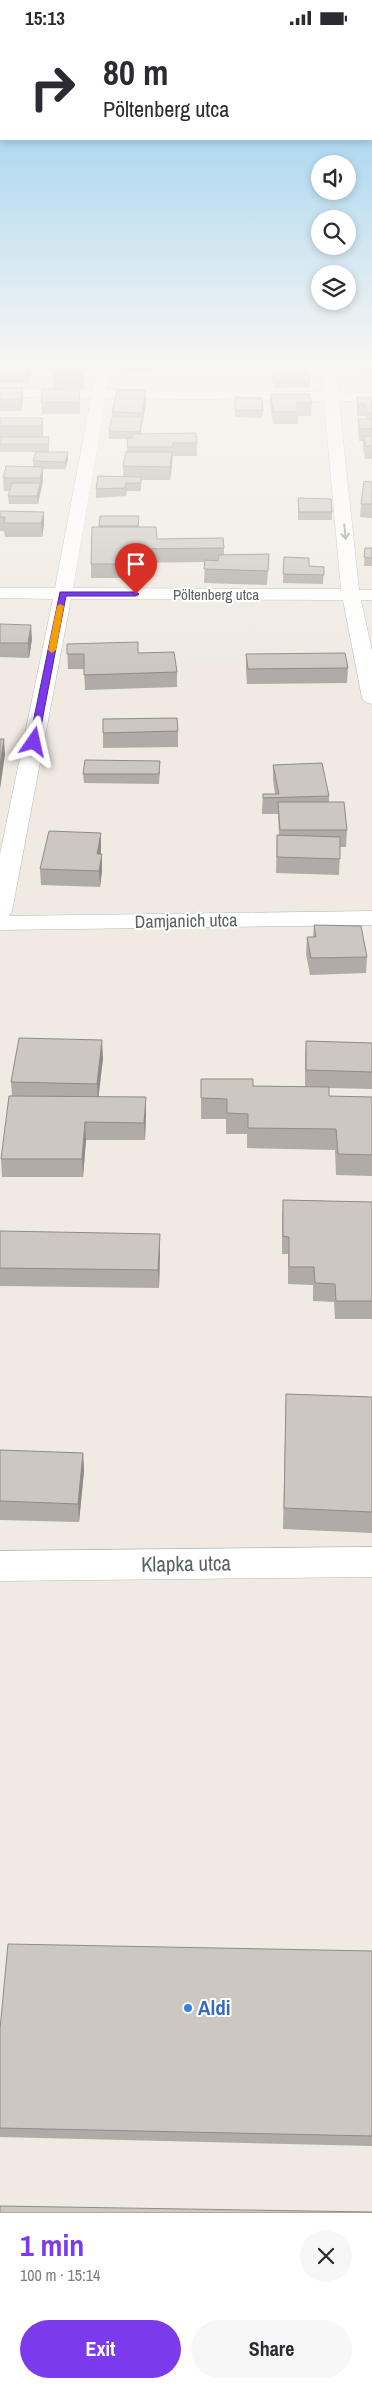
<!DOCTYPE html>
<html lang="en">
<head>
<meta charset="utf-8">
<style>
	:root { --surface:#fff; --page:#f7f7f7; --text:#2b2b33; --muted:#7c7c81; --accent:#7c3aed }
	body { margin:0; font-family:"Archivo Narrow",sans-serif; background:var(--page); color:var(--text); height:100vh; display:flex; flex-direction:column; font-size:19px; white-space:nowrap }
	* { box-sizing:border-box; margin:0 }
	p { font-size:16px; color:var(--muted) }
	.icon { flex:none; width:28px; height:28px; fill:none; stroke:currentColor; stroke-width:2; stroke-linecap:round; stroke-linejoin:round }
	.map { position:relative; height:2178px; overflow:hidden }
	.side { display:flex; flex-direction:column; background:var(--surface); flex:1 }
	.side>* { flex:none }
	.guide { position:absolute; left:0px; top:0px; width:372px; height:105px; box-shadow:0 2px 8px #0003; background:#fff; color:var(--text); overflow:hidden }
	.buttons { position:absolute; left:311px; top:120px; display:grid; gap:10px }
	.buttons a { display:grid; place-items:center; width:45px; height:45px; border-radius:50%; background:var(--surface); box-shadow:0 2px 8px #0003; font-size:25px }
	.pin { position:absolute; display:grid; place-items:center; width:42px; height:42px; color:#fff; margin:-51px -21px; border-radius:50% 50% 50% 0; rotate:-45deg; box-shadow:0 0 5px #0007 }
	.pin .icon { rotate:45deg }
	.me { position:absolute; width:55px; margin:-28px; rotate:11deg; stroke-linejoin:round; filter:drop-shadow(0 0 4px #0008) }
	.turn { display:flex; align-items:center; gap:18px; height:105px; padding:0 20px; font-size:22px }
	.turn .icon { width:65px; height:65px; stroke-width:2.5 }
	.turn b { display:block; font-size:35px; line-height:42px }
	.round { display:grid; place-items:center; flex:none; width:52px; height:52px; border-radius:26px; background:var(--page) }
	.headline { display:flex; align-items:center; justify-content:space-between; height:85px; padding:0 20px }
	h1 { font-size:30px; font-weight:700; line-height:38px; color:var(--accent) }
	.action { display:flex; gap:10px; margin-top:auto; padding:10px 20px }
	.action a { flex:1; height:58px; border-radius:30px; background:var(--accent); color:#fff; font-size:20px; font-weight:700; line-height:58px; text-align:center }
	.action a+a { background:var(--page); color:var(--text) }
	.status { display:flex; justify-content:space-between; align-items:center; height:35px; padding:0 25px; background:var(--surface); direction:ltr }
	.status svg { height:14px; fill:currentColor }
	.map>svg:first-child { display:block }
</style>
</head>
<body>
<div class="status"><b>15:13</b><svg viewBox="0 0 49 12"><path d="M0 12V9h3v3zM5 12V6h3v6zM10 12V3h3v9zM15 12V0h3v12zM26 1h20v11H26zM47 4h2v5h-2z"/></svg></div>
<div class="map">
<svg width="372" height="2178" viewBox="0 0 372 2178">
	<rect width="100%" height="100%" fill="#f0eae3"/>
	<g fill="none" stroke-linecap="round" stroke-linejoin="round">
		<defs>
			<g id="minor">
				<path d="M 98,327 L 112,327 L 107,355 L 324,357 L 322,327 L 336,327 L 338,357 L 372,358 L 372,366 L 339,366 L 359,555 L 372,555 L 372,565 L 361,565 L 372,616 L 372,669 L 365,667 L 362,663 L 343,565 L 71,564 L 12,876 L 9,881 L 372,876 L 372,890 L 0,895 L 0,819 L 53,564 L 0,563 L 0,553 L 55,553 L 91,363 L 0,362 L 0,354 L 93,355 ZM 106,363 L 324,366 L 341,554 L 73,553 Z"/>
				<path d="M 372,1512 L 372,1542 L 0,1546 L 0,1516 Z"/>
			</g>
		</defs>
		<use href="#minor" stroke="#b4b9bc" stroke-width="1"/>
		<use href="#minor" fill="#fff" fill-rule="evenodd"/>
	</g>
	<g fill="#b0aba7">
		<path d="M 47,327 L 84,327 L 84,353 L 67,354 L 80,354 L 80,379 L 42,379 L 41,367 L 53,354 L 52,331 L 47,331 Z"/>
		<path d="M 122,327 L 152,327 L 150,336 L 122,335 Z"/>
		<path d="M 363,327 L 372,327 L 372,335 L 362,335 Z"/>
		<path d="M 0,330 L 30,330 L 30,338 L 27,348 L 0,348 Z"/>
		<path d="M 273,337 L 310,345 L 310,352 L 274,353 L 272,344 Z"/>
		<path d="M 0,353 L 23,353 L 23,366 L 21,376 L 0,376 Z"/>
		<path d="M 270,359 L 312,368 L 311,381 L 298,381 L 298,389 L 273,389 L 270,371 Z"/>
		<path d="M 235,362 L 263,375 L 262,383 L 235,382 Z"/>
		<path d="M 357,362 L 372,362 L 372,424 L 365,424 L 363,413 L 363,406 L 359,406 L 358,396 L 358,384 L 365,384 L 365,381 L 357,381 Z"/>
		<path d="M 146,368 L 142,390 L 141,399 L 197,408 L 197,421 L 173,421 L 170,445 L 141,445 L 141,456 L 127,456 L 126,461 L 96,463 L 96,454 L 123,442 L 123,431 L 127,417 L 128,404 L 109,404 L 109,396 L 112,382 L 112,377 Z"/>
		<path d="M 0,383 L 43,383 L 43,396 L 42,402 L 49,402 L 49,417 L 68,425 L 65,434 L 43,434 L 43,445 L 38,469 L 9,469 L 8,461 L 10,456 L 4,456 L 3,443 L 33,432 L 33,426 L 36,417 L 0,417 Z"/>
		<path d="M 372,447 L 372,483 L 360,482 L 361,469 Z"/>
		<path d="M 298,463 L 332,477 L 332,485 L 298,485 Z"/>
		<path d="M 0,476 L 44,477 L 44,490 L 42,502 L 5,502 L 4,496 L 0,496 Z"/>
		<path d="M 100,481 L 139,481 L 139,492 L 157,504 L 224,513 L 224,520 L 269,519 L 267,550 L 204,548 L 205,527 L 132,528 L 132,537 L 123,537 L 123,543 L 91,543 L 91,529 L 99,492 Z"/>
		<path d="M 365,513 L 372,513 L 372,531 L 364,531 Z"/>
		<path d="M 284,522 L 309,531 L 324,532 L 323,549 L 283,548 Z"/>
		<path d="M 0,589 L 32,604 L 29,623 L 0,622 Z"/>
		<path d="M 67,609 L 138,618 L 177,637 L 177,652 L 85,655 L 84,634 L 68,634 Z"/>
		<path d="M 246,619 L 348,633 L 347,648 L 247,649 L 246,634 Z"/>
		<path d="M 103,684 L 178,696 L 178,712 L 103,713 Z"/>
		<path d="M 273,730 L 329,761 L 329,767 L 347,795 L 346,812 L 340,812 L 339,840 L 276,838 L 277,800 L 279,800 L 278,779 L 262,779 L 262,775 L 263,759 L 275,759 L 273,745 Z"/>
		<path d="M 160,736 L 159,749 L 84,748 L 83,739 Z"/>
		<path d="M 101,814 L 101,819 L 102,819 L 102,836 L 100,852 L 41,850 L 40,834 Z"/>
		<path d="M 314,890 L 367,922 L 366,938 L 310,940 L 306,919 L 307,902 L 313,902 Z"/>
		<path d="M 306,1006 L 372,1008 L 372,1054 L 329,1053 L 329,1061 L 372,1062 L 372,1141 L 336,1140 L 335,1115 L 247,1113 L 247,1099 L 226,1099 L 226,1084 L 201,1084 L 201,1044 L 253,1051 L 305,1051 L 305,1023 Z"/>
		<path d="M 103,1023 L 98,1062 L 146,1079 L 145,1105 L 86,1105 L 83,1142 L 2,1142 L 1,1124 L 12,1061 L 11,1047 Z"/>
		<path d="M 283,1165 L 372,1167 L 372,1284 L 335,1284 L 334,1267 L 313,1266 L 313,1250 L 288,1249 L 288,1219 L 282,1219 L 282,1183 Z"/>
		<path d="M 0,1196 L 160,1217 L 159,1253 L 0,1251 Z"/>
		<path d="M 286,1359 L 372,1362 L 372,1498 L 283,1494 Z"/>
		<path d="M 0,1415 L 83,1418 L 84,1436 L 79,1487 L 0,1485 Z"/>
		<path d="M 372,1916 L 372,2111 L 0,2102 L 0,1994 Z"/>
	</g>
	<g fill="#908b88">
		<path d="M 150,327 L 152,327 L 150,336 Z"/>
		<path d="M 30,330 L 30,338 L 27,348 L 27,341 Z"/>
		<path d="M 23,353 L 23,366 L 21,376 L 20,364 Z"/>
		<path d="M 146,355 L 146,368 L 142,390 L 142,378 Z"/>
		<path d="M 43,383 L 43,396 L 42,404 L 41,391 Z"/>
		<path d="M 68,417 L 68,425 L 65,434 L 65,427 Z"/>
		<path d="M 172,417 L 172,430 L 170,445 L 170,432 Z"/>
		<path d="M 43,432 L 43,445 L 38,469 L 37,461 L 40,448 L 40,443 Z"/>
		<path d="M 44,477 L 44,490 L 42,502 L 41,488 Z"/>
		<path d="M 31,590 L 32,604 L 29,623 L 28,608 Z"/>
		<path d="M 4,704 L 5,720 L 0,754 L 0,731 Z"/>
		<path d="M 101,798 L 101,814 L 98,836 L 97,819 Z"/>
		<path d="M 102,819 L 102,836 L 100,852 L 99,836 Z"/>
		<path d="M 102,1005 L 103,1023 L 98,1067 L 97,1049 Z"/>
		<path d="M 146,1062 L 146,1079 L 145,1105 L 144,1088 Z"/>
		<path d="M 85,1087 L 86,1105 L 83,1142 L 82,1124 Z"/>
		<path d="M 160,1199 L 160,1217 L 159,1253 L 158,1235 Z"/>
		<path d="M 83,1418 L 84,1436 L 79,1487 L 78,1469 Z"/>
	</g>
	<g fill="#cdc7c2" stroke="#908b88">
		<path d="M 53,327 L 84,327 L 84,338 L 52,338 Z"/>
		<path d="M 363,327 L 372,327 L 372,328 Z"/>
		<path d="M 0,330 L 30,330 L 27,341 L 0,341 Z"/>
		<path d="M 307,336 L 310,345 L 274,345 L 273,337 Z"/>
		<path d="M 0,353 L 23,353 L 20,364 L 0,364 Z"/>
		<path d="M 42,354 L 80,354 L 79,367 L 41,367 Z"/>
		<path d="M 117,355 L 146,355 L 142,378 L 112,377 Z"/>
		<path d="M 270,359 L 309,359 L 312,368 L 296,368 L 298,377 L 274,377 Z"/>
		<path d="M 235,362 L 262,363 L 263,375 L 235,375 Z"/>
		<path d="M 357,362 L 372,362 L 372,378 L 367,378 L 365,369 L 358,369 Z"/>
		<path d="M 112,382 L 142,382 L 140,397 L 109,396 Z"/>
		<path d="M 0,383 L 43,383 L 41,391 L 0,391 Z"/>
		<path d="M 358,384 L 372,384 L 372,394 L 360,394 Z"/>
		<path d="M 196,398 L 197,408 L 173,408 L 173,412 L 127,412 L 128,403 L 132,403 L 132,399 Z"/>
		<path d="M 364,401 L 372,401 L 372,411 L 366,411 Z"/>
		<path d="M 0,402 L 49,402 L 48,409 L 0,409 Z"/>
		<path d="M 36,417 L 68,417 L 65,427 L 33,426 Z"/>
		<path d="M 126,417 L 172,417 L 170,432 L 123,431 Z"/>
		<path d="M 6,431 L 43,432 L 40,443 L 3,443 Z"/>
		<path d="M 98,441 L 141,442 L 141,448 L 126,448 L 125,453 L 96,454 Z"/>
		<path d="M 364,446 L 372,447 L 372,469 L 361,469 Z"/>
		<path d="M 12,448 L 40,448 L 37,461 L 8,461 Z"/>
		<path d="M 298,463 L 331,464 L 332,477 L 299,477 Z"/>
		<path d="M 0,476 L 44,477 L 41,488 L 4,488 L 5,482 L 0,482 Z"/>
		<path d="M 100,481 L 139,481 L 138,491 L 99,491 Z"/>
		<path d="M 92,492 L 156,492 L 157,504 L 223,503 L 224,513 L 131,514 L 131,523 L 123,523 L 122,529 L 91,529 Z"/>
		<path d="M 365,513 L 372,513 L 372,523 L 364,522 Z"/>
		<path d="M 269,519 L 268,536 L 204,534 L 205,525 L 218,526 L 219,520 Z"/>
		<path d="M 284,522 L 309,523 L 309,531 L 324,532 L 324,540 L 283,539 Z"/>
		<path d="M 0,589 L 31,590 L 28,608 L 0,608 Z"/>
		<path d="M 138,607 L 138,618 L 174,617 L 177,637 L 84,640 L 84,619 L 67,619 L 67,609 Z"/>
		<path d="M 345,618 L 348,633 L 248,634 L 246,619 Z"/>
		<path d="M 177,683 L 178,696 L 103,698 L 103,684 Z"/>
		<path d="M 0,704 L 4,704 L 0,731 Z"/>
		<path d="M 85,725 L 160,726 L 159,739 L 83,739 Z"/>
		<path d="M 322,728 L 329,761 L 263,763 L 263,759 L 279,759 L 273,730 Z"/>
		<path d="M 278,767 L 344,767 L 347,795 L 280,795 Z"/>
		<path d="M 49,796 L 101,798 L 97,819 L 102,819 L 99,836 L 40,834 Z"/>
		<path d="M 277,800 L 340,802 L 340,824 L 277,822 Z"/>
		<path d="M 314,890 L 361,891 L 367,922 L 311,923 L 307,902 L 316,902 Z"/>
		<path d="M 19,1003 L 102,1005 L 97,1049 L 11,1047 Z"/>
		<path d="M 306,1006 L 372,1008 L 372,1037 L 306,1035 Z"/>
		<path d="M 201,1044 L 253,1044 L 253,1051 L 329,1052 L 329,1061 L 372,1062 L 372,1120 L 338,1119 L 336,1094 L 248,1093 L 248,1079 L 227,1078 L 227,1064 L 201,1063 Z"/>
		<path d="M 9,1061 L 146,1062 L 144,1088 L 85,1087 L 82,1124 L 1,1124 Z"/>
		<path d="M 283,1165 L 372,1167 L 372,1266 L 336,1266 L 335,1249 L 315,1248 L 314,1232 L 289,1232 L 289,1202 L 283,1201 Z"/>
		<path d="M 0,1196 L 160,1199 L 158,1235 L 0,1233 Z"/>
		<path d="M 286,1359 L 372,1362 L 372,1477 L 284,1473 Z"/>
		<path d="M 0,1415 L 83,1418 L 78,1469 L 0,1466 Z"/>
		<path d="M 8,1909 L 372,1916 L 372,2101 L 0,2093 L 0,1994 Z"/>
		<path d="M 0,2171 L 372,2177 L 372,2178 L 0,2178 Z"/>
	</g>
	<defs><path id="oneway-shaft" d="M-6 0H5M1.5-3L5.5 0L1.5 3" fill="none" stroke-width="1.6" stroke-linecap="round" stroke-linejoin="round" transform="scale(1.25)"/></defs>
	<use stroke="#9da1a3" href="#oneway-shaft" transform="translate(345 497) rotate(84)"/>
	<linearGradient id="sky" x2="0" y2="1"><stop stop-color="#8dcbf1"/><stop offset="0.52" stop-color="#f8f6f2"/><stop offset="1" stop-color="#f8f6f2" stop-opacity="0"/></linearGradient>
	<rect width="372" height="632" fill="url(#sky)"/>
	<path fill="#7c3aed" stroke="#51269a" d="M 60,557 L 136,557 L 139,559 L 136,561 L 66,561 L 38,707 L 34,709 L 29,707 Z"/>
	<path fill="#f59e0b" d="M 60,569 L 64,571 L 56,615 L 52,618 L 48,615 L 57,571 Z"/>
	<circle fill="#3f7fe0" stroke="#fff" stroke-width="2" cx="188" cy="1973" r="5"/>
	<g text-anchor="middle" stroke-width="4" stroke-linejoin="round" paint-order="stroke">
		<g font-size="15" fill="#5b6266" stroke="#fff">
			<text x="216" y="565">Pöltenberg utca</text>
		</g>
		<g font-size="18" fill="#5b6266" stroke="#fff">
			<text transform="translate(186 886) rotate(-1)" y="6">Damjanich utca</text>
		</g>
		<g font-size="21" fill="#5b6266" stroke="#fff">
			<text transform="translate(186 1529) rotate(-1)" y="7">Klapka utca</text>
		</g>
		<g font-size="21" font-weight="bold" fill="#366cbe" stroke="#fff" text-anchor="start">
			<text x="198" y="1980">Aldi</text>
		</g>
	</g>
</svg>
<div class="buttons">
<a><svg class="icon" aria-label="sound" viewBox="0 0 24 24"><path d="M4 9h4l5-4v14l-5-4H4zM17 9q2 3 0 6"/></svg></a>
<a><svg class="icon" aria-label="search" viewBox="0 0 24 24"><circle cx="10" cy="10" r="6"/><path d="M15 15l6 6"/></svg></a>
<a><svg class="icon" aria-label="layers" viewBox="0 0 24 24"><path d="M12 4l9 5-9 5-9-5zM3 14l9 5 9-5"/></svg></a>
</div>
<div class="pin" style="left:136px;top:559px;background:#d93025"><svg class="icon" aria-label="arrive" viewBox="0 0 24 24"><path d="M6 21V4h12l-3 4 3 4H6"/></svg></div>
<svg class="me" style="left:34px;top:707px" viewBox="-20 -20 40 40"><path d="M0-17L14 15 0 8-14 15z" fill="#7c3aed" stroke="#fff" stroke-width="4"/></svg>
<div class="guide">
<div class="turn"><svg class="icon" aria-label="right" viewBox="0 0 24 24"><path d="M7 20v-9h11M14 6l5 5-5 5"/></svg><div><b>80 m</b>Pöltenberg utca</div></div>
</div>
</div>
<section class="side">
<div class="headline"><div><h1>1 min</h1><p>100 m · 15:14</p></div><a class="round"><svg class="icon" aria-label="close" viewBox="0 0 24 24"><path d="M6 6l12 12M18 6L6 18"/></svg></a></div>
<div class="action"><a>Exit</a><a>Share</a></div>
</section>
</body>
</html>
